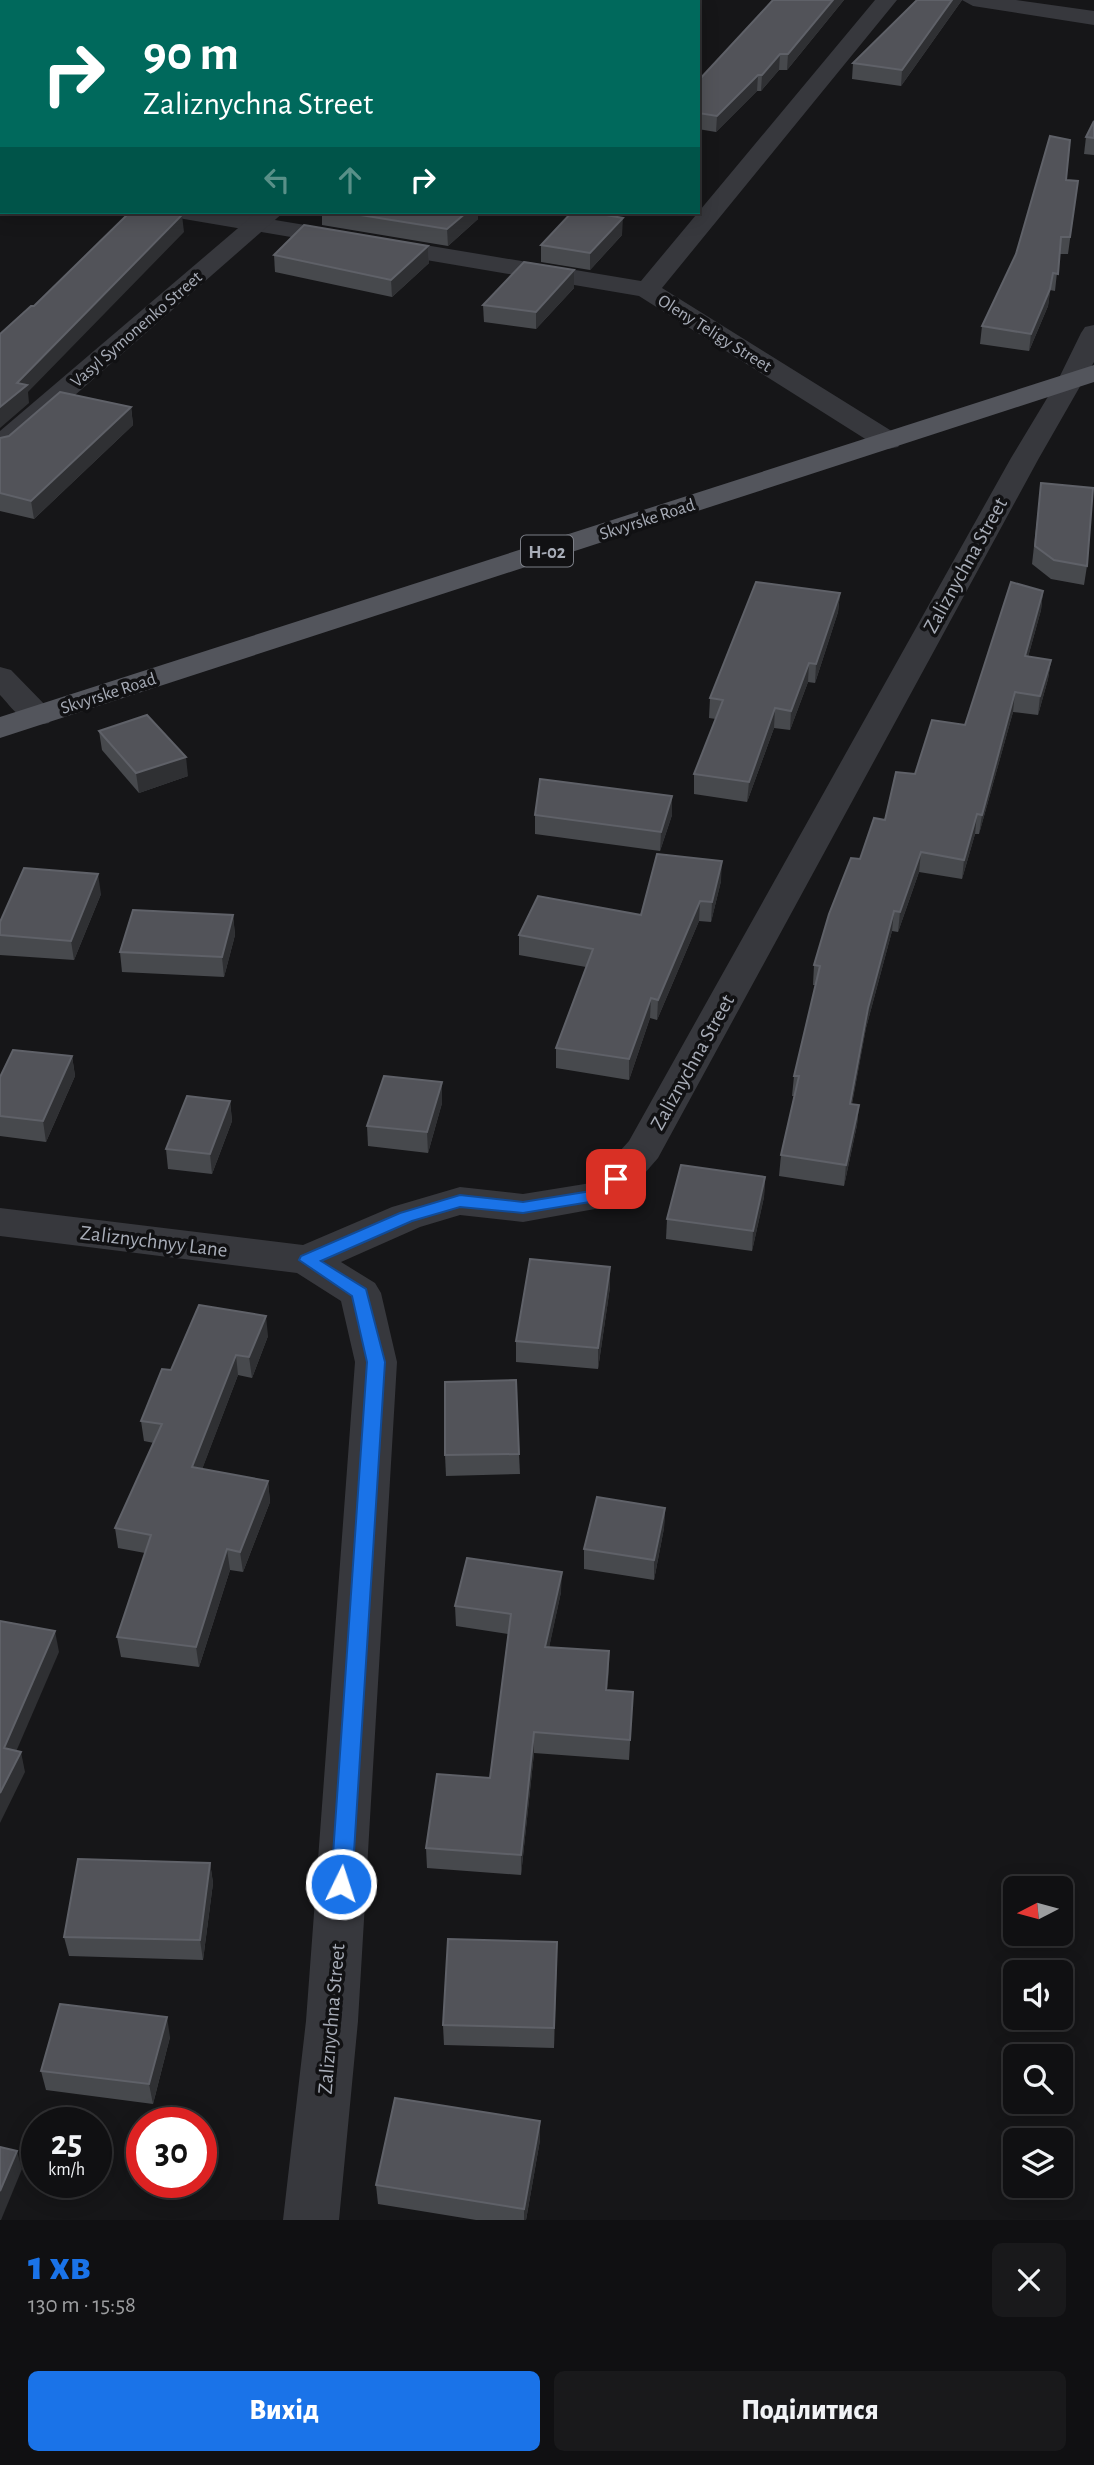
<!DOCTYPE html>
<html lang="uk">
<head>
<meta charset="utf-8">
<style>
	:root { --surface:#101012; --page:#19191b; --text:#f1f3f6; --muted:#9c9d9f; --line:#303032; --accent:#1a73e8 }
	body { margin:0; font-family:"Alegreya Sans",sans-serif; background:var(--page); color:var(--text); height:100vh; display:flex; flex-direction:column; font-size:26px; white-space:nowrap }
	* { box-sizing:border-box; margin:0 }
	p { font-size:23px; color:var(--muted) }
	.icon { flex:none; width:38px; height:38px; fill:none; stroke:currentColor; stroke-width:2; stroke-linecap:round; stroke-linejoin:round }
	.map { position:relative; height:2220px; overflow:hidden }
	.panel { display:flex; flex-direction:column; background:var(--surface); flex:1 }
	.panel>* { flex:none }
	.banner { position:absolute; left:0px; top:0px; width:700px; height:214px; box-shadow:0 4px 18px #0003,0 0 0 2px var(--line); background:#00695c; color:#fff; overflow:hidden }
	.needle { width:46px; rotate:264deg }
	.fabs { position:absolute; left:1003px; top:1876px; display:grid; gap:14px }
	.fabs a { display:grid; place-items:center; width:70px; height:70px; border-radius:10px; background:var(--surface); box-shadow:0 4px 18px #0003,0 0 0 2px var(--line); font-size:35px }
	.speed { position:absolute; left:21px; top:2107px; display:flex; gap:14px; font-size:35px; font-weight:700; text-align:center }
	.speed>* { display:grid; place-content:center; width:91px; height:91px; border-radius:50%; background:var(--surface); box-shadow:0 4px 18px #0003,0 0 0 2px var(--line); line-height:1 }
	.speed small { font-size:18px; font-weight:400 }
	.speed .limit { border:10px solid #d22; background:#fff; color:#111 }
	.pin { position:absolute; display:grid; place-items:center; width:60px; height:60px; color:#fff; margin:-30px; border-radius:14px; box-shadow:0 4px 10px #0006 }
	.me { position:absolute; width:77px; margin:-38px; rotate:4deg; stroke-linejoin:round; filter:drop-shadow(0 0 5px #0008) }
	.turn { display:flex; align-items:center; gap:24px; height:147px; padding:0 28px; font-size:32px }
	.turn .icon { width:91px; height:91px; stroke-width:2.5 }
	.turn b { display:block; font-size:49px; line-height:60px }
	.lanes { display:flex; align-items:center; height:66px; padding:0 28px; background:#0003; justify-content:center; gap:35px; direction:ltr }
	.lanes .off { opacity:.35 }
	.round { display:grid; place-items:center; flex:none; width:74px; height:74px; border-radius:10px; background:var(--page) }
	.overview { display:flex; align-items:center; justify-content:space-between; height:119px; padding:0 28px }
	h1 { font-size:42px; font-weight:800; line-height:52px; color:var(--accent) }
	.action { display:flex; gap:14px; margin-top:auto; padding:14px 28px }
	.action a { flex:1; height:80px; border-radius:10px; background:var(--accent); color:#fff; font-size:28px; font-weight:800; line-height:80px; text-align:center }
	.action a+a { background:var(--page); color:var(--text) }
	.map>svg:first-child { display:block }
</style>
</head>
<body>
<div class="map">
<svg width="1094" height="2220" viewBox="0 0 1094 2220">
	<rect width="100%" height="100%" fill="#161618"/>
	<g fill="none" stroke-linecap="round" stroke-linejoin="round">
		<g fill="#37383d" fill-rule="evenodd">
			<path d="M 875,0 L 897,0 L 662,288 L 898,435 L 902,441 L 898,447 L 888,449 L 878,447 L 639,296 L 184,219 L 175,217 L 172,212 L 227,212 L 641,281 Z"/>
			<path d="M 962,0 L 1016,0 L 1094,11 L 1094,25 L 973,6 Z"/>
			<rect x="0" y="170" width="2" height="14"/>
			<path d="M 1094,325 L 1094,362 L 1039,458 L 658,1158 L 617,1205 L 523,1222 L 460,1215 L 420,1227 L 341,1262 L 375,1283 L 381,1293 L 397,1362 L 358,2021 L 339,2220 L 283,2220 L 306,2021 L 355,1362 L 341,1301 L 297,1273 L 0,1236 L 0,1208 L 303,1245 L 392,1207 L 460,1187 L 523,1194 L 591,1183 L 629,1141 L 1011,458 L 1058,380 L 1081,333 L 1085,327 Z"/>
		</g>
		<g fill="#37383d" fill-rule="evenodd">
			<path d="M 505,0 L 527,0 L 503,2 Z"/>
			<path d="M 257,212 L 284,212 L 10,452 L 0,454 L 0,431 Z"/>
			<path d="M 0,667 L 11,670 L 49,709 L 54,716 L 49,723 C 25,729 15,711 0,695 Z"/>
		</g>
		<path fill="#53555c" fill-rule="evenodd" d="M 1094,365 L 1094,382 L 0,738 L 0,717 Z"/>
	</g>
	<g fill="#47494d">
		<path d="M 773,0 L 844,0 L 787,70 L 779,70 L 761,91 L 757,91 L 716,132 L 698,129 L 698,81 Z"/>
		<path d="M 917,0 L 962,0 L 901,86 L 852,79 L 853,63 Z"/>
		<path d="M 1094,121 L 1094,155 L 1084,154 L 1086,137 Z"/>
		<path d="M 1066,180 L 1078,181 L 1068,254 L 1059,254 L 1055,291 L 1050,290 L 1048,306 L 1029,351 L 980,344 L 982,326 Z"/>
		<path d="M 322,212 L 478,212 L 478,219 L 448,246 L 322,225 Z"/>
		<path d="M 622,235 L 590,270 L 541,262 L 541,245 Z"/>
		<path d="M 428,246 L 429,263 L 392,297 L 275,272 L 274,255 Z"/>
		<path d="M 574,270 L 574,288 L 536,329 L 484,322 L 483,305 Z"/>
		<path d="M 131,407 L 133,425 L 34,519 L 0,511 L 0,438 Z"/>
		<path d="M 1039,502 L 1087,566 L 1084,585 L 1051,579 L 1032,564 Z"/>
		<path d="M 1043,591 L 1041,610 L 1028,657 L 1051,660 L 1048,679 L 1038,715 L 1013,712 L 979,834 L 975,834 L 962,879 L 919,872 L 898,932 L 892,931 L 866,1028 L 852,1104 L 859,1105 L 857,1125 L 844,1186 L 779,1176 L 781,1155 L 794,1096 L 792,1096 L 794,1076 L 816,985 L 813,985 L 814,965 L 860,859 L 915,774 L 965,725 Z"/>
		<path d="M 840,593 L 838,612 L 815,683 L 808,682 L 790,730 L 774,728 L 747,802 L 694,794 L 694,774 L 716,719 L 709,718 L 710,698 Z"/>
		<path d="M 99,731 L 188,776 L 139,793 L 102,750 Z"/>
		<path d="M 672,796 L 672,815 L 660,851 L 535,834 L 535,815 Z"/>
		<path d="M 721,881 L 711,922 L 699,921 L 657,1020 L 650,1018 L 629,1080 L 556,1068 L 556,1048 L 586,967 L 519,955 L 519,935 L 641,915 Z"/>
		<path d="M 101,894 L 74,960 L 0,955 L 0,935 Z"/>
		<path d="M 233,915 L 235,935 L 224,977 L 122,972 L 120,952 Z"/>
		<path d="M 72,1056 L 75,1076 L 46,1142 L 0,1136 L 0,1077 Z"/>
		<path d="M 230,1101 L 232,1121 L 212,1174 L 168,1169 L 166,1149 Z"/>
		<path d="M 442,1103 L 428,1153 L 368,1146 L 367,1126 Z"/>
		<path d="M 765,1177 L 764,1197 L 752,1251 L 666,1239 L 667,1219 Z"/>
		<path d="M 610,1267 L 610,1287 L 598,1369 L 516,1362 L 516,1341 Z"/>
		<path d="M 268,1336 L 252,1378 L 238,1375 L 202,1469 L 268,1481 L 270,1502 L 243,1572 L 230,1570 L 199,1667 L 121,1657 L 117,1637 L 145,1553 L 118,1548 L 115,1528 L 154,1443 L 144,1441 L 141,1421 L 171,1370 Z"/>
		<path d="M 519,1454 L 520,1474 L 446,1476 L 445,1455 Z"/>
		<path d="M 665,1508 L 664,1528 L 654,1580 L 584,1569 L 584,1549 Z"/>
		<path d="M 561,1592 L 549,1647 L 609,1651 L 607,1690 L 633,1692 L 629,1760 L 534,1753 L 521,1875 L 427,1868 L 426,1848 L 490,1778 L 508,1634 L 456,1626 L 455,1606 Z"/>
		<path d="M 210,1863 L 213,1883 L 203,1960 L 69,1956 L 64,1937 Z"/>
		<path d="M 557,1942 L 554,2048 L 444,2045 L 443,2025 Z"/>
		<path d="M 170,2037 L 153,2104 L 46,2090 L 41,2071 Z"/>
		<path d="M 540,2121 L 540,2140 L 526,2220 L 476,2220 L 378,2204 L 376,2185 Z"/>
	</g>
	<g fill="#2f3033">
		<path d="M 226,0 L 249,0 L 246,2 L 223,2 Z"/>
		<path d="M 833,0 L 844,0 L 787,70 L 788,54 Z"/>
		<path d="M 952,0 L 962,0 L 901,86 L 902,70 Z"/>
		<path d="M 0,54 L 2,63 L 2,70 L 0,71 Z"/>
		<path d="M 780,54 L 779,70 L 761,91 L 762,75 Z"/>
		<path d="M 758,75 L 757,91 L 716,132 L 717,116 Z"/>
		<path d="M 2,135 L 2,153 L 0,154 L 0,137 Z"/>
		<path d="M 467,212 L 478,212 L 478,219 L 448,246 L 447,229 Z"/>
		<path d="M 182,215 L 184,232 L 28,392 L 29,403 L 0,428 L 0,407 L 17,383 Z"/>
		<path d="M 623,218 L 622,235 L 590,270 L 590,253 Z"/>
		<path d="M 428,246 L 429,263 L 392,297 L 391,280 Z"/>
		<path d="M 574,270 L 574,288 L 536,329 L 536,312 Z"/>
		<path d="M 1053,273 L 1048,306 L 1029,351 L 1031,334 Z"/>
		<path d="M 131,407 L 133,425 L 34,519 L 31,501 Z"/>
		<path d="M 1043,591 L 1041,610 L 1023,675 L 1025,656 Z"/>
		<path d="M 840,593 L 838,612 L 815,683 L 816,664 Z"/>
		<path d="M 1051,660 L 1048,679 L 1038,715 L 1040,696 Z"/>
		<path d="M 809,663 L 808,682 L 790,730 L 791,711 Z"/>
		<path d="M 1015,692 L 1013,712 L 979,834 L 982,815 Z"/>
		<path d="M 775,708 L 774,728 L 747,802 L 749,782 Z"/>
		<path d="M 186,757 L 188,776 L 139,793 L 136,773 Z"/>
		<path d="M 672,796 L 672,815 L 660,851 L 661,832 Z"/>
		<path d="M 977,814 L 975,834 L 962,879 L 964,860 Z"/>
		<path d="M 921,852 L 919,872 L 898,932 L 900,912 Z"/>
		<path d="M 722,861 L 721,881 L 711,922 L 712,902 Z"/>
		<path d="M 98,874 L 101,894 L 74,960 L 71,941 Z"/>
		<path d="M 700,901 L 699,921 L 657,1020 L 658,1000 Z"/>
		<path d="M 894,911 L 892,931 L 866,1028 L 848,1124 L 850,1104 L 868,1008 Z"/>
		<path d="M 233,915 L 235,935 L 224,977 L 222,957 Z"/>
		<path d="M 651,998 L 650,1018 L 629,1080 L 629,1059 Z"/>
		<path d="M 72,1056 L 75,1076 L 46,1142 L 43,1121 Z"/>
		<path d="M 442,1082 L 442,1103 L 428,1153 L 427,1132 Z"/>
		<path d="M 230,1101 L 232,1121 L 212,1174 L 210,1154 Z"/>
		<path d="M 859,1105 L 857,1125 L 844,1186 L 846,1165 Z"/>
		<path d="M 765,1177 L 764,1197 L 752,1251 L 753,1231 Z"/>
		<path d="M 610,1267 L 610,1287 L 598,1369 L 598,1348 Z"/>
		<path d="M 266,1316 L 268,1336 L 252,1378 L 249,1357 Z"/>
		<path d="M 236,1355 L 238,1375 L 195,1488 L 192,1467 Z"/>
		<path d="M 268,1481 L 270,1502 L 243,1572 L 240,1552 Z"/>
		<path d="M 665,1508 L 664,1528 L 654,1580 L 654,1560 Z"/>
		<path d="M 227,1549 L 230,1570 L 199,1667 L 196,1647 Z"/>
		<path d="M 562,1572 L 561,1592 L 545,1667 L 545,1647 Z"/>
		<path d="M 55,1631 L 59,1652 L 9,1768 L 4,1748 Z"/>
		<path d="M 609,1651 L 609,1672 L 605,1710 L 606,1690 Z"/>
		<path d="M 534,1732 L 534,1753 L 521,1875 L 521,1855 Z"/>
		<path d="M 21,1752 L 25,1772 L 0,1823 L 0,1793 Z"/>
		<path d="M 210,1863 L 213,1883 L 203,1960 L 200,1940 Z"/>
		<path d="M 557,1942 L 557,1962 L 554,2048 L 554,2028 Z"/>
		<path d="M 167,2017 L 170,2037 L 153,2104 L 149,2084 Z"/>
		<path d="M 540,2121 L 540,2140 L 526,2220 L 524,2220 L 524,2209 Z"/>
		<path d="M 17,2151 L 22,2169 L 1,2220 L 0,2220 L 0,2191 Z"/>
	</g>
	<g fill="#525359" stroke="#5f6168" stroke-width="2">
		<path d="M 0,0 L 226,0 L 223,2 L 2,2 L 2,64 L 0,54 Z"/>
		<path d="M 773,0 L 833,0 L 788,54 L 780,54 L 762,75 L 758,75 L 717,116 L 698,113 L 698,81 Z"/>
		<path d="M 917,0 L 952,0 L 902,70 L 853,63 Z"/>
		<path d="M 2,71 L 2,135 L 0,137 L 0,72 Z"/>
		<path d="M 1094,121 L 1094,138 L 1086,137 Z"/>
		<path d="M 1050,136 L 1070,140 L 1066,180 L 1078,181 L 1070,237 L 1061,237 L 1058,274 L 1053,273 L 1050,289 L 1031,334 L 982,326 L 1016,254 Z"/>
		<path d="M 130,212 L 166,212 L 182,215 L 17,383 L 27,385 L 0,407 L 0,334 L 31,306 L 34,306 Z"/>
		<path d="M 342,212 L 467,212 L 447,229 Z"/>
		<path d="M 572,212 L 589,212 L 623,218 L 590,253 L 541,245 Z"/>
		<path d="M 304,225 L 428,246 L 391,280 L 274,255 Z"/>
		<path d="M 524,262 L 574,270 L 536,312 L 483,305 Z"/>
		<path d="M 60,392 L 131,407 L 31,501 L 0,493 L 0,438 L 9,436 Z"/>
		<path d="M 1041,483 L 1093,488 L 1087,566 L 1054,560 L 1035,546 Z"/>
		<path d="M 756,582 L 840,593 L 816,664 L 809,663 L 791,711 L 775,708 L 749,782 L 694,774 L 723,700 L 710,698 Z"/>
		<path d="M 1011,582 L 1043,591 L 1025,656 L 1051,660 L 1040,696 L 1015,692 L 982,815 L 977,814 L 964,860 L 921,852 L 900,912 L 894,911 L 868,1008 L 850,1104 L 859,1105 L 846,1165 L 781,1155 L 799,1076 L 794,1076 L 820,966 L 814,965 L 829,914 L 851,858 L 860,859 L 874,818 L 885,820 L 896,772 L 915,774 L 932,720 L 965,725 Z"/>
		<path d="M 147,715 L 186,757 L 136,773 L 99,731 Z"/>
		<path d="M 540,779 L 672,796 L 661,832 L 535,815 Z"/>
		<path d="M 657,854 L 722,861 L 712,902 L 700,901 L 658,1000 L 651,998 L 629,1059 L 556,1048 L 593,949 L 519,935 L 538,896 L 641,915 Z"/>
		<path d="M 24,868 L 98,874 L 71,941 L 0,935 L 0,922 Z"/>
		<path d="M 133,910 L 233,915 L 222,957 L 120,952 Z"/>
		<path d="M 13,1050 L 72,1056 L 43,1121 L 0,1116 L 0,1077 Z"/>
		<path d="M 384,1076 L 442,1082 L 427,1132 L 367,1126 Z"/>
		<path d="M 187,1096 L 230,1101 L 210,1154 L 166,1149 Z"/>
		<path d="M 681,1165 L 765,1177 L 753,1231 L 667,1219 Z"/>
		<path d="M 530,1259 L 610,1267 L 598,1348 L 516,1341 Z"/>
		<path d="M 199,1305 L 266,1316 L 249,1357 L 236,1355 L 192,1467 L 268,1481 L 240,1552 L 227,1549 L 196,1647 L 117,1637 L 151,1535 L 115,1528 L 162,1424 L 141,1421 L 162,1369 L 171,1370 Z"/>
		<path d="M 516,1380 L 519,1454 L 445,1455 L 445,1382 Z"/>
		<path d="M 597,1497 L 665,1508 L 654,1560 L 584,1549 Z"/>
		<path d="M 467,1558 L 562,1572 L 545,1647 L 609,1651 L 606,1690 L 633,1692 L 630,1740 L 534,1732 L 521,1855 L 426,1848 L 437,1774 L 490,1778 L 511,1614 L 455,1606 Z"/>
		<path d="M 0,1621 L 55,1631 L 4,1748 L 21,1752 L 0,1793 Z"/>
		<path d="M 78,1859 L 210,1863 L 200,1940 L 64,1937 Z"/>
		<path d="M 448,1939 L 557,1942 L 554,2028 L 443,2025 Z"/>
		<path d="M 60,2004 L 167,2017 L 149,2084 L 41,2071 Z"/>
		<path d="M 395,2098 L 540,2121 L 524,2209 L 376,2185 Z"/>
		<path d="M 0,2147 L 17,2151 L 0,2191 Z"/>
	</g>
	<path fill="#1a73e8" stroke="#114b97" stroke-width="2" d="M 616,1174 L 624,1179 L 608,1199 L 523,1213 L 460,1207 L 412,1221 L 321,1261 L 366,1289 L 385,1362 L 352,1884 L 349,1890 L 341,1893 L 334,1890 L 331,1884 L 367,1362 L 352,1296 L 299,1260 L 301,1256 L 400,1213 L 460,1195 L 523,1202 L 597,1190 L 610,1175 Z"/>
	<g text-anchor="middle" stroke-width="7" stroke-linejoin="round" paint-order="stroke">
		<g font-size="18" fill="#a8adb8" stroke="#111113">
			<text transform="translate(136 329) rotate(-41)" y="6">Vasyl Symonenko Street</text>
			<text transform="translate(715 333) rotate(32)" y="6">Oleny Teligy Street</text>
			<text transform="translate(647 519) rotate(-18)" y="6">Skvyrske Road</text>
			<text transform="translate(108 693) rotate(-18)" y="6">Skvyrske Road</text>
		</g>
		<rect fill="#111113" stroke="#7b7e86" stroke-width="2" x="521" y="535.5" width="52" height="31" rx="5"/>
		<g font-size="19" font-weight="bold" fill="#a8adb8">
			<text x="547" y="558">Н-02</text>
		</g>
		<g font-size="21" fill="#a8adb8" stroke="#111113">
			<text transform="translate(965 565) rotate(-61)" y="7">Zaliznychna Street</text>
			<text transform="translate(692 1062) rotate(-61)" y="7">Zaliznychna Street</text>
			<text transform="translate(154 1241) rotate(7)" y="7">Zaliznychnyy Lane</text>
			<text transform="translate(331 2019) rotate(-85)" y="7">Zaliznychna Street</text>
		</g>
	</g>
</svg>
<div class="fabs">
<a><svg class="needle" viewBox="-14 -14 28 28"><path d="M0-13l5 13h-10z" fill="#e53935"/><path d="M0 13l5-13h-10z" fill="#9c9d9f"/></svg></a>
<a><svg class="icon" aria-label="sound" viewBox="0 0 24 24"><path d="M4 9h4l5-4v14l-5-4H4zM17 9q2 3 0 6"/></svg></a>
<a><svg class="icon" aria-label="search" viewBox="0 0 24 24"><circle cx="10" cy="10" r="6"/><path d="M15 15l6 6"/></svg></a>
<a><svg class="icon" aria-label="layers" viewBox="0 0 24 24"><path d="M12 4l9 5-9 5-9-5zM3 14l9 5 9-5"/></svg></a>
</div>
<div class="speed"><div>25<small>km/h</small></div><div class="limit">30</div></div>
<div class="pin" style="left:616px;top:1179px;background:#d93025"><svg class="icon" aria-label="arrive" viewBox="0 0 24 24"><path d="M6 21V4h12l-3 4 3 4H6"/></svg></div>
<svg class="me" style="left:341px;top:1884px" viewBox="-20 -20 40 40"><circle r="17" fill="#1a73e8" stroke="#fff" stroke-width="3"/><path d="M0-11L8 9 0 5-8 9z" fill="#fff"/></svg>
<div class="banner">
<div class="turn"><svg class="icon" aria-label="right" viewBox="0 0 24 24"><path d="M7 20v-9h11M14 6l5 5-5 5"/></svg><div><b>90 m</b>Zaliznychna Street</div></div>
<div class="lanes"><svg class="icon off" aria-label="left" viewBox="0 0 24 24"><path d="M17 20v-9H6M10 6l-5 5 5 5"/></svg><svg class="icon off" aria-label="ahead" viewBox="0 0 24 24"><path d="M12 20V5M6 11l6-6 6 6"/></svg><svg class="icon" aria-label="right" viewBox="0 0 24 24"><path d="M7 20v-9h11M14 6l5 5-5 5"/></svg></div>
</div>
</div>
<section class="panel">
<div class="overview"><div><h1>1 хв</h1><p>130 m · 15:58</p></div><a class="round"><svg class="icon" aria-label="close" viewBox="0 0 24 24"><path d="M6 6l12 12M18 6L6 18"/></svg></a></div>
<div class="action"><a>Вихід</a><a>Поділитися</a></div>
</section>
</body>
</html>
